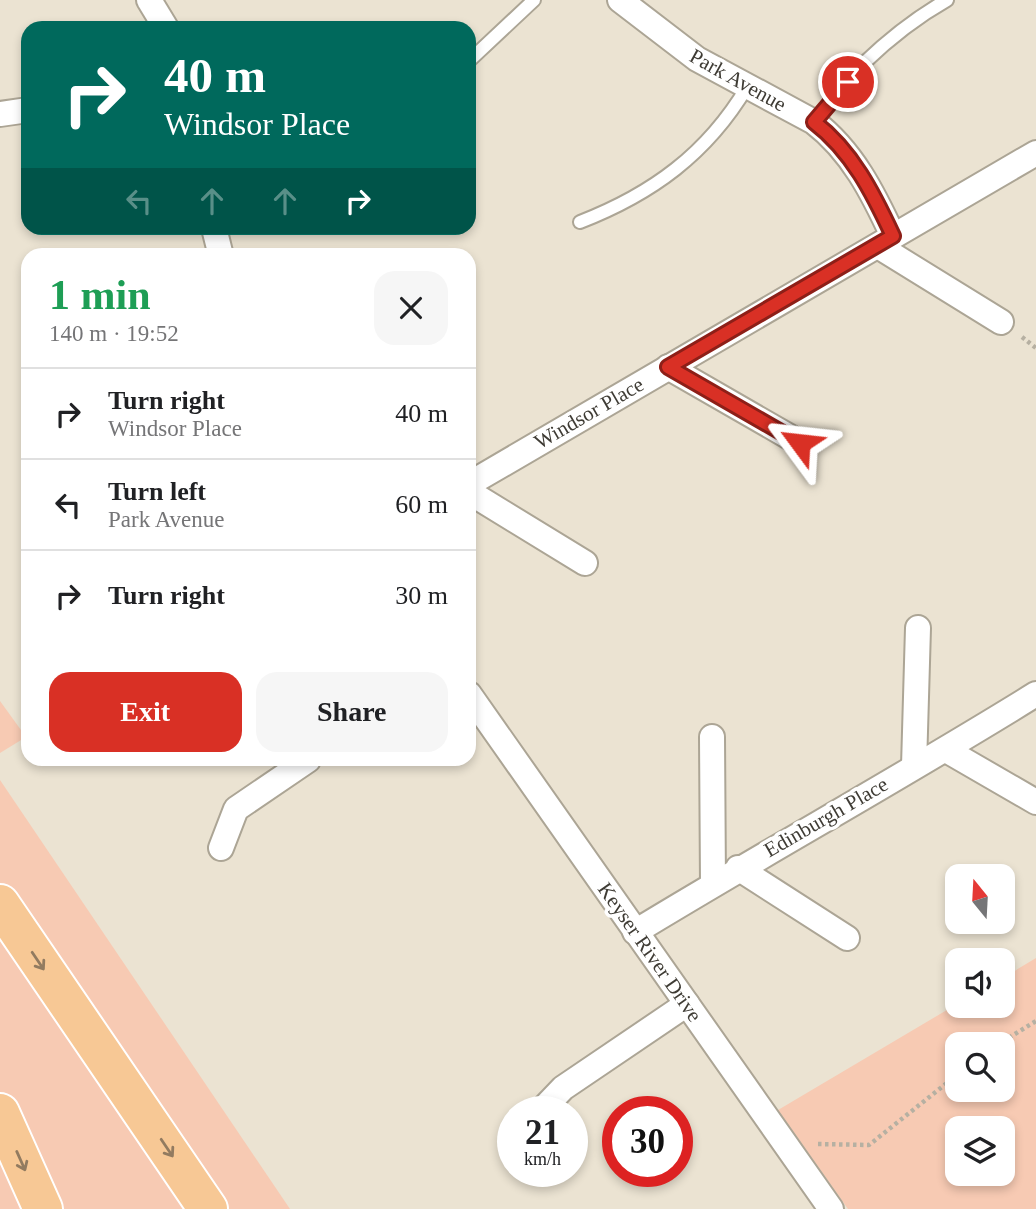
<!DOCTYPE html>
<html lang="en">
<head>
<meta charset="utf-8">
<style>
	:root { --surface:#fff; --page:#f6f6f6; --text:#202124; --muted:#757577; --line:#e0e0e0; --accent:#d93025 }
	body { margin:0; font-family:Georgia,serif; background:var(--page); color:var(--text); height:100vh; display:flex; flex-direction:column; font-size:26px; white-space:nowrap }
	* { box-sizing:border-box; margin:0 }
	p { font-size:23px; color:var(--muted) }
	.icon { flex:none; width:38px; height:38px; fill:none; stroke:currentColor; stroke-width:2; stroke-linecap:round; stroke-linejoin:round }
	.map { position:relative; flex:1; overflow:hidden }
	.drawer { position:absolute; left:21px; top:248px; width:455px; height:518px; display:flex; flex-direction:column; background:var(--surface); border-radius:21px; box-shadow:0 4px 10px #0003 }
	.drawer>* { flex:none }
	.banner { position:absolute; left:21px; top:21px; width:455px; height:214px; border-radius:21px; box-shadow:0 4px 10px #0003; background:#00695c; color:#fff; overflow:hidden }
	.needle { width:46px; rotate:342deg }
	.buttons { position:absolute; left:945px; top:864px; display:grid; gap:14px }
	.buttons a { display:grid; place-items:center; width:70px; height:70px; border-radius:14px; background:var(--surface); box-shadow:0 4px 10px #0003; font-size:35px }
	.speed { position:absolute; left:497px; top:1096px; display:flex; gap:14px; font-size:35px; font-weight:700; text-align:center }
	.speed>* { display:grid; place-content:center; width:91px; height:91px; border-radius:50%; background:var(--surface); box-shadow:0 4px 10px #0003; line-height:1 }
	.speed small { font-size:18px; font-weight:400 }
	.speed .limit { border:10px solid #d22; background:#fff; color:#111 }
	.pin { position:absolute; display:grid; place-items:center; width:60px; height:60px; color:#fff; margin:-30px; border:4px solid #fff; border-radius:50%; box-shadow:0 2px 7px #0007 }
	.me { position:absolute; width:77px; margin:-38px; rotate:300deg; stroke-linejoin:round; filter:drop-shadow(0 0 5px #0008) }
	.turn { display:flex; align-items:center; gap:24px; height:147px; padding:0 28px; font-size:32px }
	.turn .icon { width:91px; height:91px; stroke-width:2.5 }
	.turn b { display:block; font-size:49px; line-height:60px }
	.lanes { display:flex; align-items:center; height:66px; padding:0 28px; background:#0003; justify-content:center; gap:35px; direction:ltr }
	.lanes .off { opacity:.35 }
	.round { display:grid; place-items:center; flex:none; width:74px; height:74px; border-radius:21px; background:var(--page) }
	.headline { display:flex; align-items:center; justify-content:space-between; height:119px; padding:0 28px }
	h1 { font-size:42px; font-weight:600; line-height:52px; color:#1e9e55 }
	.action { display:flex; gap:14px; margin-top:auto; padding:14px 28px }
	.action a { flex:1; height:80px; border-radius:21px; background:var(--accent); color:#fff; font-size:28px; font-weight:600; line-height:80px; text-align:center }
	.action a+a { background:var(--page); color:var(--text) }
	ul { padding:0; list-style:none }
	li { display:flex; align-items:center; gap:21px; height:91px; padding:0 28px; border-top:2px solid var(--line) }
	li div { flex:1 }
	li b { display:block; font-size:26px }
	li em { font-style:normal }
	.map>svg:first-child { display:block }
</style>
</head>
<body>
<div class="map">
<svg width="1036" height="1209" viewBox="0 0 1036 1209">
	<rect width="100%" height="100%" fill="#ebe3d2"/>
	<g fill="#f7cab3" fill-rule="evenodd">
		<path d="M 0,701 L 26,737 L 0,753 Z"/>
		<path d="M 0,780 L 290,1209 L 0,1209 Z"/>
		<path d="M 1036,958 L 1036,1209 L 848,1209 L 778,1110 L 957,1004 L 957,1006 L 1003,1006 L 1003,978 ZM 957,1045 L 1003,1045 L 1003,1090 L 957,1090 ZM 957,1129 L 1003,1129 L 1003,1174 L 957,1174 Z"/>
	</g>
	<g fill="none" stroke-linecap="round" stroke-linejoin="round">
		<defs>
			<g id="service">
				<path d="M 469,61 L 534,0"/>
				<path d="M 814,122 C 831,103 846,81 864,63 C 889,39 917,17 947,0"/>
				<path d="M 580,222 C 652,194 707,154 747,87"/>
			</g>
			<g id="minor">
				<path d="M 149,0 L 166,28"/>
				<path d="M 620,0 L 697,59 L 814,122 C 852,151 873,193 893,236"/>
				<path d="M 0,114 L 28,110"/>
				<path d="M 214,228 L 221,256"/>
				<path d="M 878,246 L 1001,322"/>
				<path d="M 668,367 L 800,443"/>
				<path d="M 469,484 L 1036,153"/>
				<path d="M 469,492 L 585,563"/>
				<path d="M 469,694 L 831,1209"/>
				<path d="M 712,737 L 713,884"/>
				<path d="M 946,750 L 1036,802"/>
				<path d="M 914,766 L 918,628"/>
				<path d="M 221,848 L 236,809 L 308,760"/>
				<path d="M 738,868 L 847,938"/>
				<path d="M 635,932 C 768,851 904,776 1036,694"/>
				<path d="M 541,1111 L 563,1088 L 687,1004"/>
			</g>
			<g id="motorway">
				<path d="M 0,904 L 208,1209"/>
				<path d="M 0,1113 L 43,1209"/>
			</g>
		</defs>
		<use href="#service" stroke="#aca595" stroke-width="16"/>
		<use href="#minor" stroke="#aca595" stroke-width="28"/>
		<use href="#motorway" stroke="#fff" stroke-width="42"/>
		<g stroke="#b6b0a2" stroke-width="4.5" stroke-dasharray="3.5 3.5" stroke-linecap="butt">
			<path d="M 1022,337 L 1036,348"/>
			<path d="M 997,1045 L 1036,1021"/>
			<path d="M 818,1144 L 869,1145 L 957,1075"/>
		</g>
		<use href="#service" stroke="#fff" stroke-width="12"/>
		<use href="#minor" stroke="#fff" stroke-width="24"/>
		<use href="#motorway" stroke="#f7c895" stroke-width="38"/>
	</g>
	<defs><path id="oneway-shaft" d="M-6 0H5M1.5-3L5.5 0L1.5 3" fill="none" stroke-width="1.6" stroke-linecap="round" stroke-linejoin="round" transform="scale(1.75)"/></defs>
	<g stroke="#927b60">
		<use href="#oneway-shaft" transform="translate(38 961) rotate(56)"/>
		<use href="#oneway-shaft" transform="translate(167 1148) rotate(56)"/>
		<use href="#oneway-shaft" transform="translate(21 1161) rotate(66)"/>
	</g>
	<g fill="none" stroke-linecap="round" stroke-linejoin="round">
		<defs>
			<path id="route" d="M 800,443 L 668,367 L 893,236 C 873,193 852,151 814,122 L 848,82"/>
		</defs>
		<use href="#route" stroke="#8d1f18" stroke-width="18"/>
		<use href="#route" stroke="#d93025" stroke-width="12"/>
	</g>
	<g text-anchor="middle" stroke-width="7" stroke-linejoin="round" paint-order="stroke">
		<g font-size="21" fill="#3f3c35" stroke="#fff">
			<text transform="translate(738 80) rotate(29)" y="7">Park Avenue</text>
			<text transform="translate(589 413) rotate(-30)" y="7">Windsor Place</text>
			<text transform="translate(826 817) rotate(-30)" y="7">Edinburgh Place</text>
			<text transform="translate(650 952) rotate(55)" y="7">Keyser River Drive</text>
		</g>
	</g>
</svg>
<div class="buttons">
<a><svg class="needle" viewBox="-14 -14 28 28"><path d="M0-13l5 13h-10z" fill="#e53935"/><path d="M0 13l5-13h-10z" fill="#757577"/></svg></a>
<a><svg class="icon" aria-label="sound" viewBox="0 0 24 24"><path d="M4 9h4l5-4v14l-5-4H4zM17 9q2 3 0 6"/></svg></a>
<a><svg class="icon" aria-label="search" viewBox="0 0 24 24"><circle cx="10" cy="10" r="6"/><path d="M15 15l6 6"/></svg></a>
<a><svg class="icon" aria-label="layers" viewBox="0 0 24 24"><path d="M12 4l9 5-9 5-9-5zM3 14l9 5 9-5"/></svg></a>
</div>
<div class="speed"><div>21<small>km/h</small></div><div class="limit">30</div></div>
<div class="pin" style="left:848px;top:82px;background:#d93025"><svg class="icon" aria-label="arrive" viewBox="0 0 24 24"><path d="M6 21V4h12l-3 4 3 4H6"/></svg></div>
<svg class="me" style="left:800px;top:443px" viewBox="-20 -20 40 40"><path d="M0-17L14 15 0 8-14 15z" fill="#d93025" stroke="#fff" stroke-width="4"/></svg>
<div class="banner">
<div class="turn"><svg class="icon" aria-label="right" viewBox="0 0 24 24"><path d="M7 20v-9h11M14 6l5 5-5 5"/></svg><div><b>40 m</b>Windsor Place</div></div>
<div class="lanes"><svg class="icon off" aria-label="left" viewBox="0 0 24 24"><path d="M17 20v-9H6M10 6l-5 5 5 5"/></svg><svg class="icon off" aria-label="ahead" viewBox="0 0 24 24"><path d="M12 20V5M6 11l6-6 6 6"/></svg><svg class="icon off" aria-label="ahead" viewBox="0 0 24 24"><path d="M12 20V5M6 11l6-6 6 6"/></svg><svg class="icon" aria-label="right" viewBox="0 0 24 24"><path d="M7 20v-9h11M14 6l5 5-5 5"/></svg></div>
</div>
<section class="drawer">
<div class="headline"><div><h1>1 min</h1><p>140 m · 19:52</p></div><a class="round"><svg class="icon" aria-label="close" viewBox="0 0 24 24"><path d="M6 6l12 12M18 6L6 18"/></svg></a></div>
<ul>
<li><svg class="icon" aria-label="right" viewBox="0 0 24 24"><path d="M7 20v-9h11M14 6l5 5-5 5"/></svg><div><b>Turn right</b><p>Windsor Place</p></div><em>40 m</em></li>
<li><svg class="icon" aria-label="left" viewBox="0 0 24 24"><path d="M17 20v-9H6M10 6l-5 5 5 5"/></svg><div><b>Turn left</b><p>Park Avenue</p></div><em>60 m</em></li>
<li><svg class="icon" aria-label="right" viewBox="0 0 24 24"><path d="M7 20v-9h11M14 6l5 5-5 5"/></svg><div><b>Turn right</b></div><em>30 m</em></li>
</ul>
<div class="action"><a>Exit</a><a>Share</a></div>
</section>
</div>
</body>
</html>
